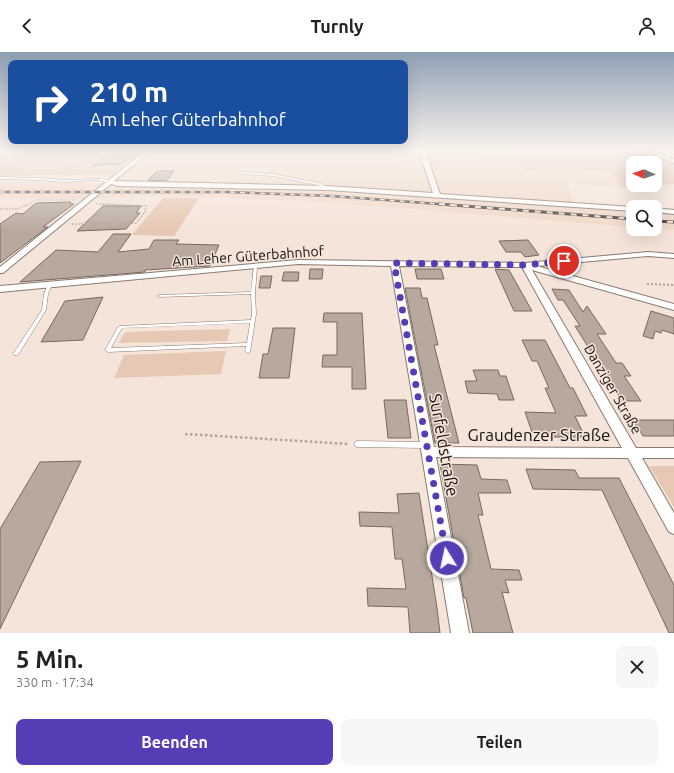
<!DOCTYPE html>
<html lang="de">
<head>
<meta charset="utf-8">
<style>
	:root { --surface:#fff; --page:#f6f6f6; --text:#222; --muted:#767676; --accent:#563db5 }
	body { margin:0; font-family:Ubuntu,sans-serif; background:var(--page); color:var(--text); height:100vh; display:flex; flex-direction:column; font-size:15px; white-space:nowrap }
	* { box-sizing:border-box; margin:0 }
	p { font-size:13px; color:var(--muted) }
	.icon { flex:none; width:22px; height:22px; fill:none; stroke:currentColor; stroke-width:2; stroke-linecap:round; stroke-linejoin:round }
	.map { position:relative; height:581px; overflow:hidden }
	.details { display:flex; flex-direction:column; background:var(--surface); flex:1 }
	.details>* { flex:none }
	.hud { position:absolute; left:8px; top:8px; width:400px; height:84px; border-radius:8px; box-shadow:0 4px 16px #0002; background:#1a4fa0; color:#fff; overflow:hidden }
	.needle { width:26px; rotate:272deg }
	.controls { position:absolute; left:626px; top:104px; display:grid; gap:8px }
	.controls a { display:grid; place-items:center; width:36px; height:36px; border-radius:8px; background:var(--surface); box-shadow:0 4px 16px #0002; font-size:20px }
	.pin { position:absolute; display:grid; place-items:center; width:34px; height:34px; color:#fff; margin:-17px; border:2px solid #fff; border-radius:50%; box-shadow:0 1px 4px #0007 }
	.me { position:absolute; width:44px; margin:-22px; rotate:350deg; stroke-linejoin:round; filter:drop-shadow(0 0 3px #0008) }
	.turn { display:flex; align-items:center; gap:14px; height:84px; padding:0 16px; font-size:18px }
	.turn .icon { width:52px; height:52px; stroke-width:2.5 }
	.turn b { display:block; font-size:28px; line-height:34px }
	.round { display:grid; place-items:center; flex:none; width:42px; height:42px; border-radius:8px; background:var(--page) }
	.summary { display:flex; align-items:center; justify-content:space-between; height:68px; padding:0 16px }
	h1 { font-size:24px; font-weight:600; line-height:30px }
	.cta { display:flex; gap:8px; margin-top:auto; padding:8px 16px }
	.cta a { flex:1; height:46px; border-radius:8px; background:var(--accent); color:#fff; font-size:16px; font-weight:600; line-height:46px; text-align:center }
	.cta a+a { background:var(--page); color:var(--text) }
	header { display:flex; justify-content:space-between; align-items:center; height:52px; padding:0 16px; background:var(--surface); font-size:18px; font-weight:600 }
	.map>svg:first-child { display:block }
</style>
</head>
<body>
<header><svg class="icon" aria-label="back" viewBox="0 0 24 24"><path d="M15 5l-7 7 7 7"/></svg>Turnly<svg class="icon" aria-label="person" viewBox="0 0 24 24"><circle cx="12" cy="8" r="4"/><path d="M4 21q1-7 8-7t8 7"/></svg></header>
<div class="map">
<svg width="674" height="581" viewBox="0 0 674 581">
	<rect width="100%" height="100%" fill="#f5e4d9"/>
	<g fill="#f0d9c9">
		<path d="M 151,98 L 425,98 L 433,114 L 517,111 L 528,119 L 564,115 L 613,121 L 624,135 L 566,131 L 575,153 L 633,158 L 633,175 L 311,149 L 141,143 L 94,147 Z"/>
		<path d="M 0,130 L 99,131 L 101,132 L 83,147 L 0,146 Z"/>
		<path d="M 655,159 L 674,161 L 674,178 L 655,176 Z"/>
	</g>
	<g fill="#e6c8b4" fill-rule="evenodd">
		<path d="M 0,98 L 144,98 L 112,122 L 0,124 Z"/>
		<path d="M 425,98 L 643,98 L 674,110 L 674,132 L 624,135 L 613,121 L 564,115 L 528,119 L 516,111 L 433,114 ZM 633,111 L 655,111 L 655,133 L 633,133 Z"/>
		<path d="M 163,146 L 199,146 L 174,184 L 132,183 Z"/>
		<path d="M 230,277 L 227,289 L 119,291 L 125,280 Z"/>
		<path d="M 226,299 L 221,322 L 114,326 L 124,303 Z"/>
		<path d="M 649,414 L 674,414 L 674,455 Z"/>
	</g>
	<g fill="#b8a99e" stroke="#776960">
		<path d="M 109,101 L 136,101 L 122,112 L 94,113 Z"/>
		<path d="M 157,119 L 174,119 L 166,129 L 148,128 Z"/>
		<path d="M 71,150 L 70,152 L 74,152 L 43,175 L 48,175 L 0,211 L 0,172 L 16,161 L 23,162 L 36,151 Z"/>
		<path d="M 103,154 L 141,154 L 136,161 L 140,161 L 126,177 L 77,179 Z"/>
		<path d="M 113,182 L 131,182 L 118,200 L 149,197 L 154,188 L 179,188 L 176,192 L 219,193 L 210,214 L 145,218 L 145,220 L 20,230 L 56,198 L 98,200 Z"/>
		<path d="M 528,188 L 539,203 L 525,205 L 521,200 L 506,200 L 499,189 Z"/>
		<path d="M 310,217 L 323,217 L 322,227 L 309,227 Z"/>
		<path d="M 415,217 L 441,217 L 444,227 L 417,227 Z"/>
		<path d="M 495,217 L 509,218 L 532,259 L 514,259 Z"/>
		<path d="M 284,220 L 299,220 L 298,229 L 282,229 Z"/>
		<path d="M 261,224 L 272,224 L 270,236 L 259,236 Z"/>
		<path d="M 405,236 L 420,236 L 422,246 L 427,246 L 438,293 L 434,293 L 459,391 L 435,391 Z"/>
		<path d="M 552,237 L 569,238 L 583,260 L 587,254 L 606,282 L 597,282 L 616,311 L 622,311 L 631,324 L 624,324 L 641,349 L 622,349 L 575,274 L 580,274 L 563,248 L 558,248 Z"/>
		<path d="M 103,245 L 83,288 L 41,290 L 65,249 Z"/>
		<path d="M 651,259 L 674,266 L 674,282 L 662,278 L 661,281 L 655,279 L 653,287 L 643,284 Z"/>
		<path d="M 324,261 L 362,261 L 366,337 L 352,337 L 352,315 L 322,315 L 323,303 L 337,303 L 337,270 L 323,270 Z"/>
		<path d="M 273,276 L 295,276 L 289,326 L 259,326 L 263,302 L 268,302 Z"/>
		<path d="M 522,288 L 545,288 L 570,336 L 573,336 L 587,364 L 575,364 L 585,385 L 547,385 L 546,380 L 532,380 L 525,360 L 556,361 L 545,336 L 549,336 L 537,309 L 532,309 Z"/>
		<path d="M 473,318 L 498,318 L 500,324 L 506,324 L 514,348 L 499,348 L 497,342 L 468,341 L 465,329 L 477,329 Z"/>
		<path d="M 384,348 L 406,348 L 411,386 L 388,386 Z"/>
		<path d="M 633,368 L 674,368 L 674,384 L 643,384 Z"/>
		<path d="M 81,409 L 0,577 L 0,477 L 40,410 Z"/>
		<path d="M 440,412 L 477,413 L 481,427 L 507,428 L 511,441 L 478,441 L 483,463 L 478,463 L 491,517 L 519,518 L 522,528 L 505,528 L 509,541 L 502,540 L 513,581 L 473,581 L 466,546 L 464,546 Z"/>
		<path d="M 526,417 L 575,418 L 579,426 L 619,426 L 674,533 L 674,581 L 669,581 L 602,438 L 533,437 Z"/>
		<path d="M 419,441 L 437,556 L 440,581 L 410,581 L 408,555 L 368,554 L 367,536 L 406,537 L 402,507 L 395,507 L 392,475 L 360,474 L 359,460 L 399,461 L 397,442 Z"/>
	</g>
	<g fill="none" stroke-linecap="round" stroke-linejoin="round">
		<defs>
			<g id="lane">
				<path d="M 243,120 L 273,122 L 319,131 L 330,136 L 328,137 L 318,133 L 273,124 L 242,122 L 242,120 Z"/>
				<path d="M 0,125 L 38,126 L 66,128 L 97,127 L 104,127 L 111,130 L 110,131 L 97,128 L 66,130 L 38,128 L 0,127 Z"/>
				<path d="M 254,214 L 256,214 L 257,215 L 255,241 L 256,262 L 250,300 L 248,301 L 245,299 L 246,294 L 108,300 L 105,298 L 118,275 L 120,274 L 251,268 L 252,262 L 251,242 L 159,245 L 157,244 L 159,243 L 251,240 ZM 250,271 L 247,291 L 111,296 L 122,276 Z"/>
				<path d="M 48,232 L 50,232 L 52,233 L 48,242 L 46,258 L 18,303 L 14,303 L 13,302 L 42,258 L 44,242 Z"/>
				<path d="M 357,389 L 426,390 L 428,391 L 429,393 L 428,395 L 426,396 L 357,395 L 355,394 L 354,392 L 355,390 Z"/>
			</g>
			<g id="street">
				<path d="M 146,98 L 152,98 L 114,129 L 328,134 L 433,141 L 420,102 L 423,100 L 426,102 L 440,142 L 633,155 L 633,159 L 328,138 L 118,134 L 111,132 L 3,221 L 0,221 L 0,215 Z"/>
				<path d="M 642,98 L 649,98 L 674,107 L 674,111 Z"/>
				<path d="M 655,156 L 674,158 L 674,162 L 655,160 Z"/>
				<path d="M 648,200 L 674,202 L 674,206 L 648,204 L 537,214 L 674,252 L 674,258 L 532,218 L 636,396 L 674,396 L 674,406 L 642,406 L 674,461 L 674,482 L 669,480 L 628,406 L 436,405 L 469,581 L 451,581 L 391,214 L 298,212 L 0,240 L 0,234 L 298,208 L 525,211 ZM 399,214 L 522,215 L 622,396 L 434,395 Z"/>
			</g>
		</defs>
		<use href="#lane" stroke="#8a7b71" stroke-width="1"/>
		<use href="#street" stroke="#8a7b71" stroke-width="2"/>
		<g stroke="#b1a49b" stroke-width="1" stroke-dasharray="1 1" stroke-linecap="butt">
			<path d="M 101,100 L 110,100 L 113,98"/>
			<path d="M 431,102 L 530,98"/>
			<path d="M 21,105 L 85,101"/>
			<path d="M 0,112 L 9,112"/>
			<path d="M 68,117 L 82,113 L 103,98"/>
			<path d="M 0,118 L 21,105 L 25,98"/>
			<path d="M 62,122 L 68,117 L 68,112 L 90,98"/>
			<path d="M 96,152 L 125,153"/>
			<path d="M 28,153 L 35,148 L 75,148"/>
		</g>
		<g stroke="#b1a49b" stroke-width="1.5" stroke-dasharray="1.5 1.5" stroke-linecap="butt">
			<path d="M 0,157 L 17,157 L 29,152"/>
			<path d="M 72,172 L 136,171 L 145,160 L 146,154 L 100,152"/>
		</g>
		<path stroke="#b1a49b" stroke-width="2" stroke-dasharray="2 2" stroke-linecap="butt" d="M 647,232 L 674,233"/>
		<path stroke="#b1a49b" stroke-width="2.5" stroke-dasharray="2.5 2.5" stroke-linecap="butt" d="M 185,382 L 349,392"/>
		<use href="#lane" fill="#fff" fill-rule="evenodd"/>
		<use href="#street" fill="#fff" fill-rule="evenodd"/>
		<defs>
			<path id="rail-far1" d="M 0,140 L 227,140 L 332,144 L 452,153"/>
			<g id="rail">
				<path d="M 439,152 L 633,167"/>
				<path d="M 655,169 L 674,170"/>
			</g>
		</defs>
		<use href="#rail-far1" stroke="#48403a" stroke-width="2.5"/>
		<use href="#rail" stroke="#48403a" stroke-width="3"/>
		<use href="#rail-far1" stroke="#f5e4d9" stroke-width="1.5" stroke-dasharray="5" stroke-linecap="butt"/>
		<use href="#rail" stroke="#f5e4d9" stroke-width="2" stroke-dasharray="6" stroke-linecap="butt"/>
	</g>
	<linearGradient id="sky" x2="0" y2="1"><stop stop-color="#8ea0b4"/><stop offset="0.55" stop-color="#faf3ee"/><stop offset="1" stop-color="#faf3ee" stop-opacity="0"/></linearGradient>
	<rect width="674" height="179" fill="url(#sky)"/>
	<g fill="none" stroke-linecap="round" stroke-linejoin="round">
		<path stroke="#563db5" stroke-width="7" stroke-dasharray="0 12.6" d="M 447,506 L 394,211 L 525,213 L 564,209"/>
	</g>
	<g text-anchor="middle" stroke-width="3" stroke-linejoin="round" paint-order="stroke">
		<g font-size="14" fill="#16110d" stroke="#f5e4d9">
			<text transform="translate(248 204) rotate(-4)" y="5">Am Leher Güterbahnhof</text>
			<text transform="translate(613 337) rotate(60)" y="5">Danziger Straße</text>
		</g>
		<g font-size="17" fill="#16110d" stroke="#f5e4d9">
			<text x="539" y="389">Graudenzer Straße</text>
			<text transform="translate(444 393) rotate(80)" y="6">Surfeldstraße</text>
		</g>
	</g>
</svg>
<div class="controls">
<a><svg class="needle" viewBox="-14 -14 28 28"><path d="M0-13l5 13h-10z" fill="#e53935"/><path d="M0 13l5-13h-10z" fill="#767676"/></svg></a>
<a><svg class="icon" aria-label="search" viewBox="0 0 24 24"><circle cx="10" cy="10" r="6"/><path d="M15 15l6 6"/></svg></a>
</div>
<div class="pin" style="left:564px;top:209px;background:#d93025"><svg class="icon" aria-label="arrive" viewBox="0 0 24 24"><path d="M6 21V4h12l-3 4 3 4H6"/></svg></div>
<svg class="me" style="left:447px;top:506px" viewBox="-20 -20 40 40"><circle r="17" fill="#563db5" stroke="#fff" stroke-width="3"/><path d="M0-11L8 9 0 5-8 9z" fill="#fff"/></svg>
<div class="hud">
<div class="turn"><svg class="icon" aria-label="right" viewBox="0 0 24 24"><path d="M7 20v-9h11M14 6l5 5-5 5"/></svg><div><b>210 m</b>Am Leher Güterbahnhof</div></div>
</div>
</div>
<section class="details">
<div class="summary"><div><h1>5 Min.</h1><p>330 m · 17:34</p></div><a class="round"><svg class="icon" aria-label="close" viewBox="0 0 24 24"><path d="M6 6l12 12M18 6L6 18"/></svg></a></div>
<div class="cta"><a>Beenden</a><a>Teilen</a></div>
</section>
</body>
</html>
